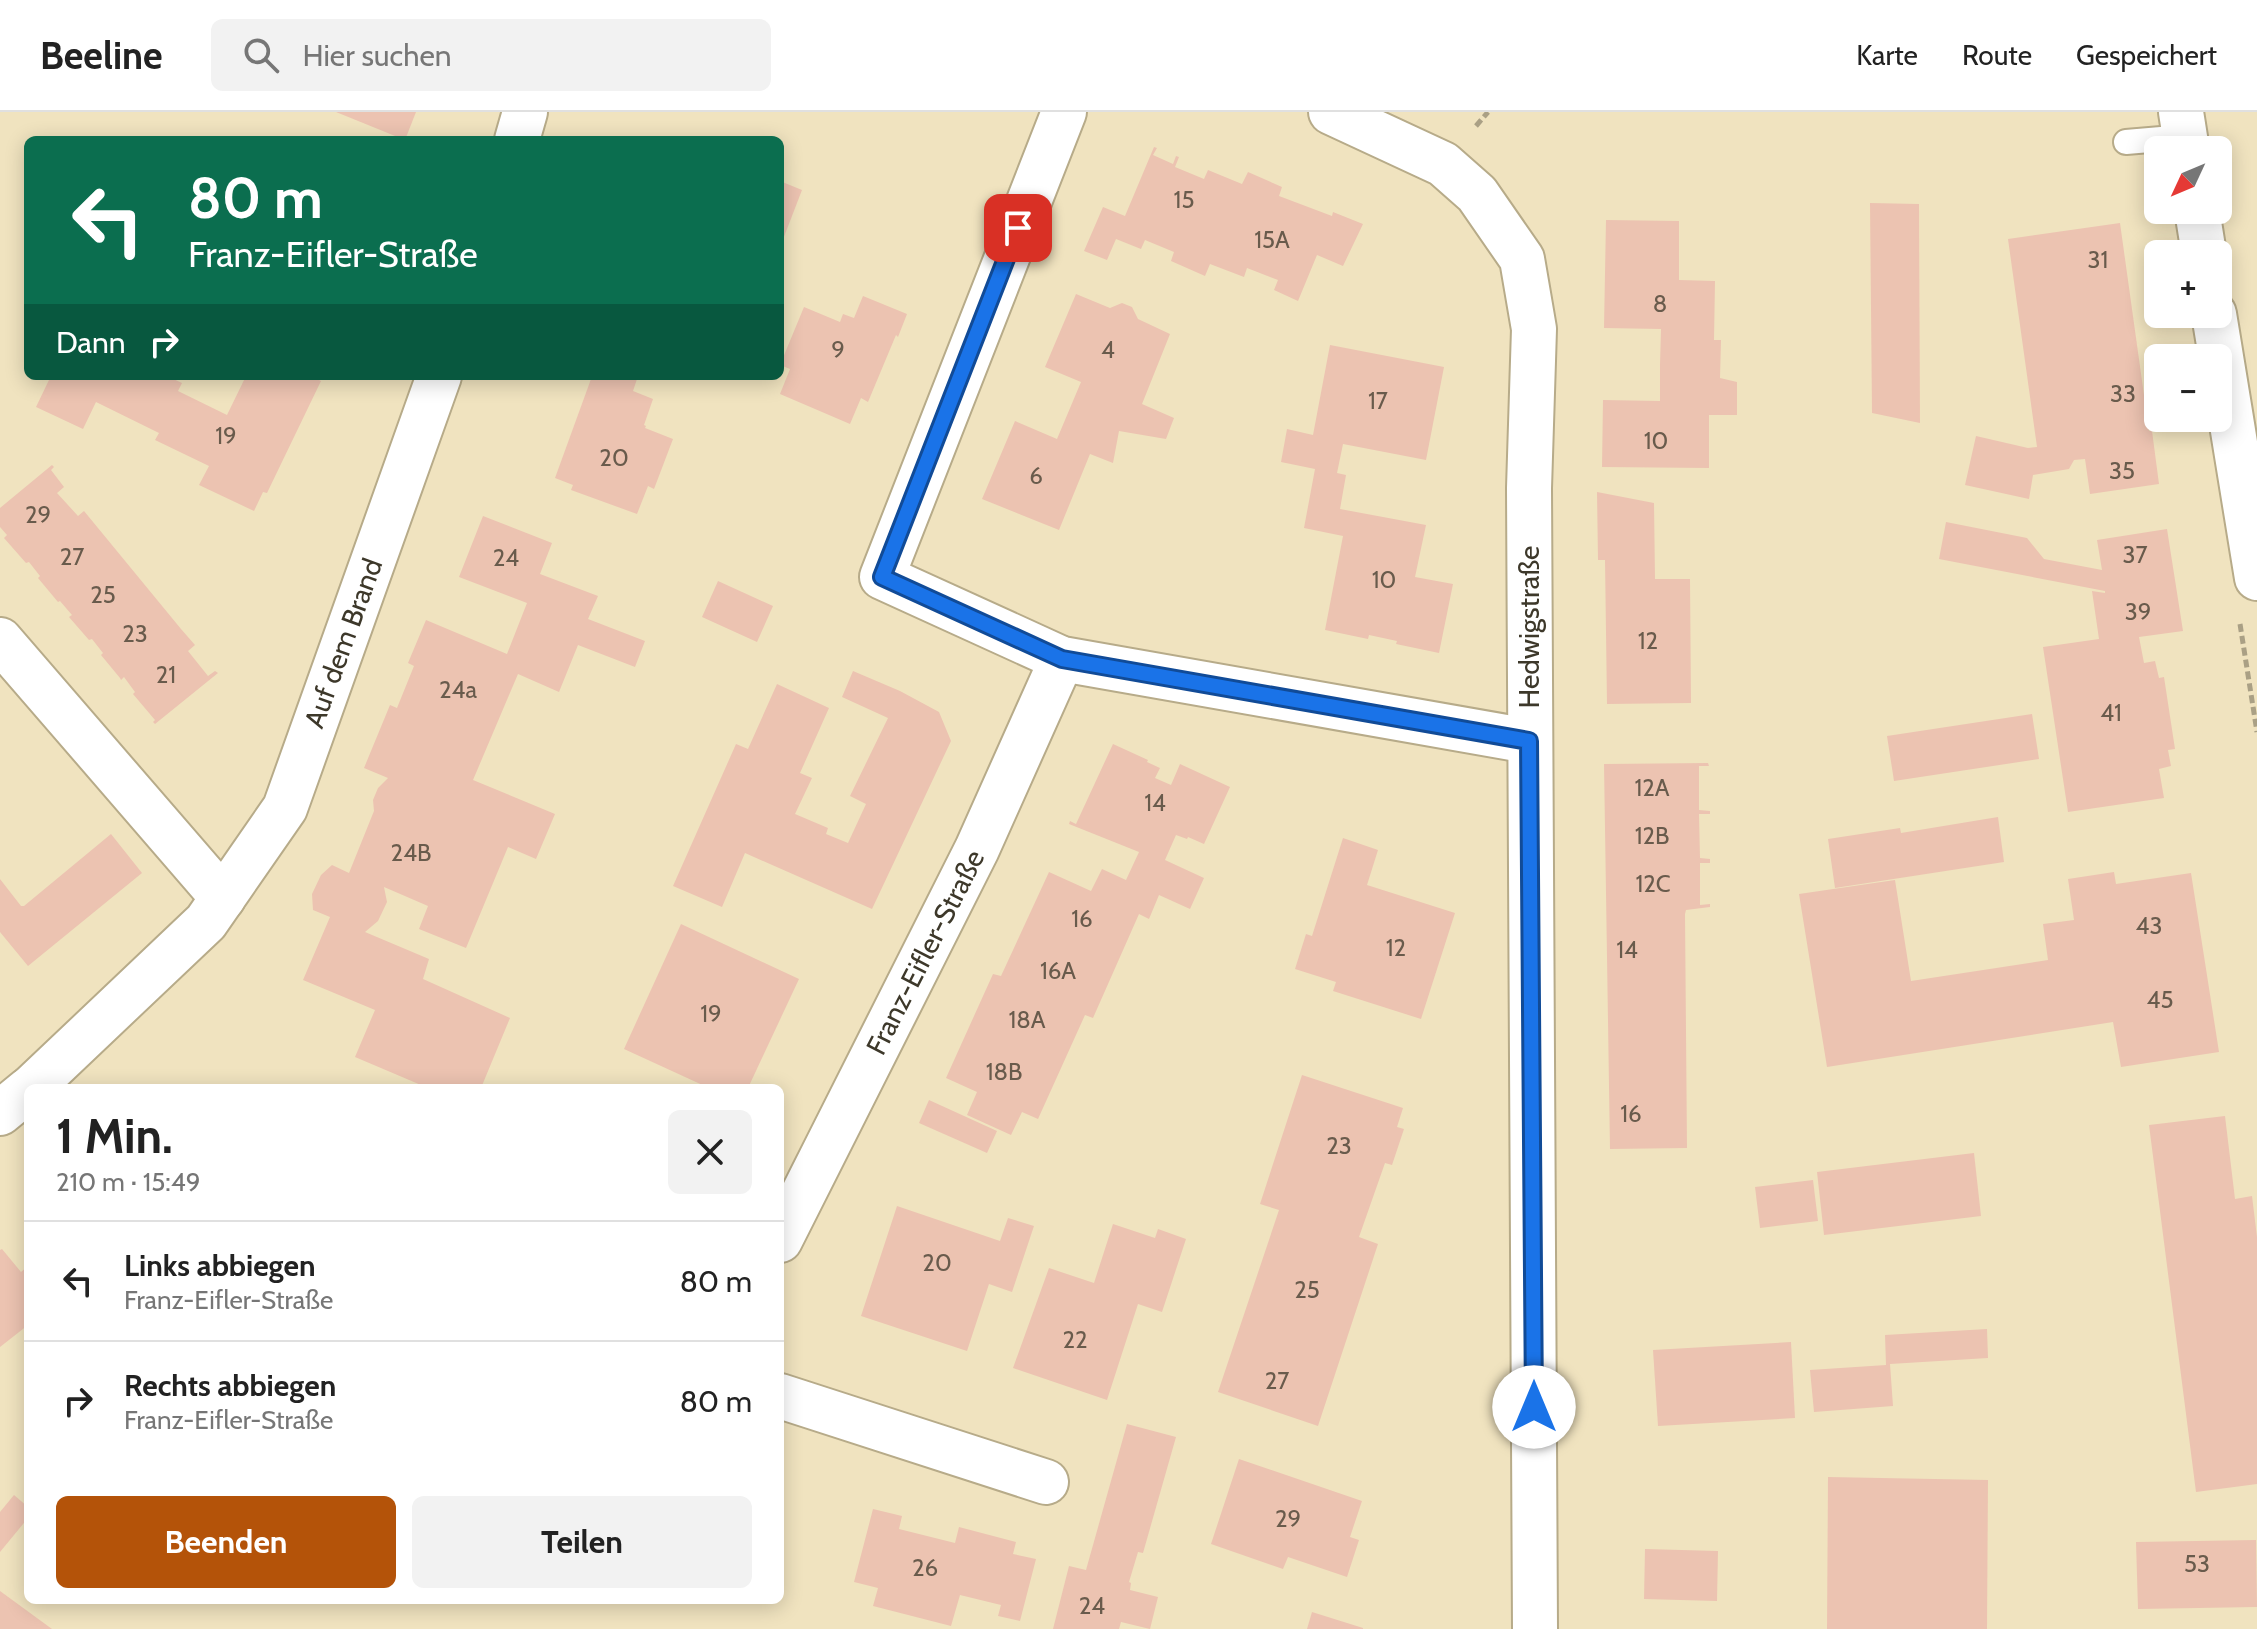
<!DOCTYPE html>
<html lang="de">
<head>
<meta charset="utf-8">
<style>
	:root { --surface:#fff; --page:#f2f2f2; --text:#222; --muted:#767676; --line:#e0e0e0; --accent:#b45309 }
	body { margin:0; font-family:Cabin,sans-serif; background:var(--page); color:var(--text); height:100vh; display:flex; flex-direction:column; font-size:30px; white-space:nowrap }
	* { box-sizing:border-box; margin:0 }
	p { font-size:26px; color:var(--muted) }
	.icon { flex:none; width:44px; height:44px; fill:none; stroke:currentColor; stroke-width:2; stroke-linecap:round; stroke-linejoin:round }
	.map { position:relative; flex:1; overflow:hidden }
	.side { position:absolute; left:24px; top:972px; width:760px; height:520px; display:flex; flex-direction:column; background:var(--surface); border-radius:12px; box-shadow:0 4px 20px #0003 }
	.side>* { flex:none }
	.banner { position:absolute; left:24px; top:24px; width:760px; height:244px; border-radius:12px; box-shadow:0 4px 20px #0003; background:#0b6e4f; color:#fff; overflow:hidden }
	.needle { width:52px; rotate:226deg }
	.fabs { position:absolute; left:2144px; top:24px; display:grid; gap:16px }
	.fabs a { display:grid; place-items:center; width:88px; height:88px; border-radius:12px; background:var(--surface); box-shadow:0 4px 20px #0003; font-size:40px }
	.pin { position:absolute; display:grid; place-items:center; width:68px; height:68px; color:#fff; margin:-34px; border-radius:16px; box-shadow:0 4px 12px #0006 }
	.me { position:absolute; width:88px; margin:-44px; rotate:0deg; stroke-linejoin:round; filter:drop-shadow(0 0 6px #0008) }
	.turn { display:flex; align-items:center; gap:28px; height:168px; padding:0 32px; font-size:36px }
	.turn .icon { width:104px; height:104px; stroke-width:2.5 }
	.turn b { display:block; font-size:56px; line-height:68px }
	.then { display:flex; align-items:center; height:76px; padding:0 32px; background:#0003; gap:16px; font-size:30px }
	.round { display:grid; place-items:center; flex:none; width:84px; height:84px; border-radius:12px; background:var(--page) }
	.head { display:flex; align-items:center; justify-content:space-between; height:136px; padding:0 32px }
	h1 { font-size:48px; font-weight:800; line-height:60px }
	.action { display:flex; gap:16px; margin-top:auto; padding:16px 32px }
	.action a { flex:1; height:92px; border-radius:12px; background:var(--accent); color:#fff; font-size:32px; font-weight:800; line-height:92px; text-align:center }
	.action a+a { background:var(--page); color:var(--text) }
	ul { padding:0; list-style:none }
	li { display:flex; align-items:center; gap:24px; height:120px; padding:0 32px; border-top:2px solid var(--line) }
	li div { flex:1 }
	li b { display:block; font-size:30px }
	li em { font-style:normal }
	header { display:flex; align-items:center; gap:48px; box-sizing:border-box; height:112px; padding:0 40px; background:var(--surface); border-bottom:2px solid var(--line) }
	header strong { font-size:38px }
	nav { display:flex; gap:44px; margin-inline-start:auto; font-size:28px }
	.search { width:560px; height:72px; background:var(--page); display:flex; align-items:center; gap:20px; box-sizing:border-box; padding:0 28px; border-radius:12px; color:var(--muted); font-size:30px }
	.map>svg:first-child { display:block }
</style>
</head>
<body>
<header>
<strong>Beeline</strong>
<div class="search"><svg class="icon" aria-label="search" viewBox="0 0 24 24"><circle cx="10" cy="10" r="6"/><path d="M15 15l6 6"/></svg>Hier suchen</div>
<nav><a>Karte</a><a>Route</a><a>Gespeichert</a></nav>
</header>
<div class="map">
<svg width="2257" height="1517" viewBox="0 0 2257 1517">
	<rect width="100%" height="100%" fill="#f0e3bf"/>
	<g fill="#ecc3b1">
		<path d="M 336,0 L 416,0 L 405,28 Z"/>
		<path d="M 1154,35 L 1157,36 L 1153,43 L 1173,52 L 1176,44 L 1179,45 L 1175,55 L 1204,67 L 1208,58 L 1242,72 L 1248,60 L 1282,75 L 1279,84 L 1332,104 L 1333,100 L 1363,112 L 1343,154 L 1317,143 L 1298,189 L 1274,178 L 1278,168 L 1247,156 L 1244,165 L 1210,152 L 1205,164 L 1171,149 L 1174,140 L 1145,128 L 1141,137 L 1116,127 L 1107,148 L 1084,139 L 1103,95 L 1125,104 Z"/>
		<path d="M 780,69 L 802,78 L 782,130 L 780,129 Z"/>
		<path d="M 1870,91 L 1919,92 L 1920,311 L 1872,301 Z"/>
		<path d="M 1606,108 L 1679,109 L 1679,168 L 1715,169 L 1714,228 L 1721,228 L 1720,266 L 1737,270 L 1737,303 L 1709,303 L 1709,356 L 1602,355 L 1603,288 L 1660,289 L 1660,253 L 1661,217 L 1604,216 Z"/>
		<path d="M 2120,111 L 2149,319 L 2152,319 L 2159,372 L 2090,382 L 2085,347 L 2074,348 L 2069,357 L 2033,363 L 2029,387 L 1965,373 L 1976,324 L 2028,336 L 2037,335 L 2008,127 Z"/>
		<path d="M 1076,182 L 1110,196 L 1122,191 L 1132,195 L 1138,207 L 1170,222 L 1142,292 L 1174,306 L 1166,327 L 1119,319 L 1113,351 L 1090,342 L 1059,418 L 982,387 L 1015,309 L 1057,327 L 1081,270 L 1045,255 Z"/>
		<path d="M 863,184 L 907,202 L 898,225 L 896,223 L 868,290 L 861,286 L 850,312 L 780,282 L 790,257 L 780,253 L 804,195 L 840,210 L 843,202 L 854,206 Z"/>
		<path d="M 1330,233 L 1444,255 L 1426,348 L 1343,332 L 1337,361 L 1346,363 L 1340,397 L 1426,413 L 1415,465 L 1453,472 L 1439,541 L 1396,532 L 1397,529 L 1369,523 L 1368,527 L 1325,518 L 1343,424 L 1304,416 L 1315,357 L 1281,350 L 1287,317 L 1313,323 Z"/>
		<path d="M 42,264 L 167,264 L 182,271 L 178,279 L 227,303 L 246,264 L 311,264 L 321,269 L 267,381 L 263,380 L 254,399 L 199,373 L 209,354 L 155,328 L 159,321 L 96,290 L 83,317 L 36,295 L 49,268 Z"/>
		<path d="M 583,264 L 638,264 L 633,279 L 653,287 L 644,313 L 646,314 L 645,316 L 673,327 L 654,377 L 648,374 L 637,402 L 571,378 L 573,373 L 555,366 L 591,267 Z"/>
		<path d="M 52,353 L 54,355 L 51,358 L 64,375 L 57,381 L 78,404 L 84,399 L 181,517 L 195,533 L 188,539 L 208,564 L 215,559 L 218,561 L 155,612 L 153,610 L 155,608 L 133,582 L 135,580 L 124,565 L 121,568 L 120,566 L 101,543 L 103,541 L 92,527 L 89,528 L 69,505 L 72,503 L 60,489 L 58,490 L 38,466 L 40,464 L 29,450 L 26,451 L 4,426 L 7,423 L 0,415 L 0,396 Z"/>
		<path d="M 1597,380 L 1654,391 L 1655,467 L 1690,467 L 1691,591 L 1607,592 L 1605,448 L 1598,448 Z"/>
		<path d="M 483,404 L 552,431 L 540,462 L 598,484 L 588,507 L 645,529 L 635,555 L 578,533 L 559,580 L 518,562 L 473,668 L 555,702 L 536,747 L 508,735 L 466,836 L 419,817 L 428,794 L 384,775 L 387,790 L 378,809 L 365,820 L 429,847 L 423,867 L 510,906 L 481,976 L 428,976 L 355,945 L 375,898 L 303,868 L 330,805 L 313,798 L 312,782 L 321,763 L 332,753 L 349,761 L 374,699 L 373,688 L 378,676 L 388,666 L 364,656 L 390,593 L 397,596 L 414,554 L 408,551 L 426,508 L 507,542 L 527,491 L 459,465 Z"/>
		<path d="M 1946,410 L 2027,426 L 2044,447 L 2102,458 L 2097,428 L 2167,417 L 2183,519 L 2139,525 L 2144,551 L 2155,549 L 2159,566 L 2164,565 L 2175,637 L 2168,638 L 2171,654 L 2159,657 L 2164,686 L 2068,700 L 2043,535 L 2099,527 L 2092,479 L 2105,481 L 2105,479 L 1939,447 Z"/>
		<path d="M 718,469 L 773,494 L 757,530 L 702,505 Z"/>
		<path d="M 853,559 L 900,579 L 939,600 L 951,629 L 872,797 L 745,741 L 722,795 L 673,774 L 736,632 L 748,637 L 777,572 L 829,596 L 800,661 L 812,666 L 795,702 L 828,716 L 826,722 L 848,731 L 866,692 L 850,684 L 888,606 L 842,585 Z"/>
		<path d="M 2032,602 L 2039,647 L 1894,669 L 1887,624 Z"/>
		<path d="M 1113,632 L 1148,648 L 1147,650 L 1160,656 L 1155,666 L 1171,673 L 1180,652 L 1230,675 L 1204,732 L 1188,725 L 1187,727 L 1176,723 L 1165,748 L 1204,766 L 1190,797 L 1159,783 L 1149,807 L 1139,802 L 1093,906 L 1085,903 L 1038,1007 L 1022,1000 L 1011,1023 L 967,1003 L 977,980 L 946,966 L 993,862 L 1001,864 L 1049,760 L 1091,779 L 1102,757 L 1126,768 L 1139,740 L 1069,712 L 1070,709 L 1076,712 Z"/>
		<path d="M 1708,651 L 1709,654 L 1699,654 L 1699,698 L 1710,699 L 1710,702 L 1699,702 L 1700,746 L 1710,747 L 1710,751 L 1700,751 L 1700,793 L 1710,792 L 1710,795 L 1686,798 L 1685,802 L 1687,1036 L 1610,1037 L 1604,652 Z"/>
		<path d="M 1998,705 L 2004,750 L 1835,776 L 1828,727 L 1900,716 L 1901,721 Z"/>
		<path d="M 111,722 L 142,761 L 28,854 L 0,820 L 0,767 L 21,794 L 24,794 Z"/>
		<path d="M 1343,726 L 1378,738 L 1367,773 L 1455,801 L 1421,907 L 1333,879 L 1336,870 L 1295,857 L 1306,822 L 1312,824 Z"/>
		<path d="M 2114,760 L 2116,772 L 2191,761 L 2219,940 L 2121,955 L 2113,910 L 1827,955 L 1799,782 L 1895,768 L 1911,869 L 2048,848 L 2043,812 L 2074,808 L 2068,767 Z"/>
		<path d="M 681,812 L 799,867 L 748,976 L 709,976 L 624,937 Z"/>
		<path d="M 1302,963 L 1403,996 L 1397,1015 L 1404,1017 L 1392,1053 L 1385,1051 L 1359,1125 L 1378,1132 L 1318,1314 L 1218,1280 L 1279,1098 L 1260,1092 Z"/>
		<path d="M 929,988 L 997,1019 L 987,1041 L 919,1011 Z"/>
		<path d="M 2225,1004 L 2235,1087 L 2252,1084 L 2257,1125 L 2257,1372 L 2196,1380 L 2149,1013 Z"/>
		<path d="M 1974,1041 L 1981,1104 L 1824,1123 L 1817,1060 Z"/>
		<path d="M 1813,1068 L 1818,1109 L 1760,1116 L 1755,1075 Z"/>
		<path d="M 897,1094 L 1000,1129 L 1008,1106 L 1034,1114 L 1012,1180 L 989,1172 L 967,1239 L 861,1204 Z"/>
		<path d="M 1113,1112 L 1155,1126 L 1158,1117 L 1186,1127 L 1162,1200 L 1138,1192 L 1107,1288 L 1013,1256 L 1049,1156 L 1094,1171 Z"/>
		<path d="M 2,1137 L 21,1160 L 28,1154 L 28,1213 L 0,1235 L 0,1138 Z"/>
		<path d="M 1987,1217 L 1988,1246 L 1890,1252 L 1893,1294 L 1814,1300 L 1810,1258 L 1886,1253 L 1885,1223 Z"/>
		<path d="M 1791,1230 L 1795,1306 L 1658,1314 L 1653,1238 Z"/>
		<path d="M 1127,1312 L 1176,1325 L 1143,1441 L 1138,1440 L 1129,1470 L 1131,1471 L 1130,1478 L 1158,1485 L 1150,1517 L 1121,1510 L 1119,1517 L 1053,1517 L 1069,1454 L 1086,1458 Z"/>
		<path d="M 1239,1347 L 1362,1389 L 1350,1425 L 1359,1428 L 1347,1465 L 1288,1445 L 1283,1457 L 1211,1432 Z"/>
		<path d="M 1828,1365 L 1988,1368 L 1987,1517 L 1827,1517 Z"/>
		<path d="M 14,1383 L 28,1395 L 28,1406 L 0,1440 L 0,1400 Z"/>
		<path d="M 873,1397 L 902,1404 L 899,1417 L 955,1431 L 959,1415 L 1016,1430 L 1013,1442 L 1036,1447 L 1020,1509 L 998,1504 L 1001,1493 L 960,1483 L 951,1514 L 873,1494 L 878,1476 L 854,1470 Z"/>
		<path d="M 2256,1428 L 2257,1495 L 2138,1497 L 2136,1430 Z"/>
		<path d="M 1645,1437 L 1718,1439 L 1717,1489 L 1644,1487 Z"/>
		<path d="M 0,1479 L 52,1517 L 0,1517 Z"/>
		<path d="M 1312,1500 L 1363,1516 L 1363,1517 L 1307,1517 Z"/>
	</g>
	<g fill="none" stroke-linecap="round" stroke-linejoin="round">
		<defs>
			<path id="service" d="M 2126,30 L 2185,25"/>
			<g id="minor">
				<path d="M 1064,0 L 882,465 L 1062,547 L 1529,629"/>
				<path d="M 1331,0 L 1443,52 L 1477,82 L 1522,147 L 1534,217 L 1529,376 L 1535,1517"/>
				<path d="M 2181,0 L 2187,38"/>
				<path d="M 517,28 L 525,0"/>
				<path d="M 2197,98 L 2204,142"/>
				<path d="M 2214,202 L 2257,466"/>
				<path d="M 0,528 L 223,786"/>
				<path d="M 31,976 L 206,810 L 285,696 L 439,264"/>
				<path d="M 0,1001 L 28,978"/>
				<path d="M 780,1128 L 977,737 L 1062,547"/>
				<path d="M 780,1284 L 1046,1370"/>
			</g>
		</defs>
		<use href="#service" stroke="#b7ab89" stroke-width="28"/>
		<use href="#minor" stroke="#b7ab89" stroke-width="48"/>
		<g stroke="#aaa085" stroke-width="5" stroke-dasharray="8 4" stroke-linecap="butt">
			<path d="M 1476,14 L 1488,0"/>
			<path d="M 2240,512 L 2257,620"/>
		</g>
		<use href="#service" stroke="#fff" stroke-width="24"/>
		<use href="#minor" stroke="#fff" stroke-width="44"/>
	</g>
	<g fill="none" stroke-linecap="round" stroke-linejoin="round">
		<defs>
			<path id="route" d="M 1018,116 L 882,465 L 1062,547 L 1529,629 L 1534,1295"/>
		</defs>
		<use href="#route" stroke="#114b97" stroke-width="20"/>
		<use href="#route" stroke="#1a73e8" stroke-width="14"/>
	</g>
	<g text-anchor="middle" stroke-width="6" stroke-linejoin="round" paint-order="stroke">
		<g font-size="24" fill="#695b4c">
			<text x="1184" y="96">15</text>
			<text x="1272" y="136">15A</text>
			<text x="2098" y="156">31</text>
			<text x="1660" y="200">8</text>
			<text x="838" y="246">9</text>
			<text x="1108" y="246">4</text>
			<text x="2123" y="290">33</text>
			<text x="1378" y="297">17</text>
			<text x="226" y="332">19</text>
			<text x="1656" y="337">10</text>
			<text x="614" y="354">20</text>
			<text x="2122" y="367">35</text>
			<text x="1036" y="372">6</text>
			<text x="38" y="411">29</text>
			<text x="2135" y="451">37</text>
			<text x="72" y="453">27</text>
			<text x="506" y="454">24</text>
			<text x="1384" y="476">10</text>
			<text x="103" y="491">25</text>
			<text x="2138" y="508">39</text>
			<text x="135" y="530">23</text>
			<text x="1648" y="537">12</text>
			<text x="166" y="571">21</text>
			<text x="458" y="586">24a</text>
			<text x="2111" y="609">41</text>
			<text x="1652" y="684">12A</text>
			<text x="1155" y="699">14</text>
			<text x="1652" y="732">12B</text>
			<text x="411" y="749">24B</text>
			<text x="1653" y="780">12C</text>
			<text x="1082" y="815">16</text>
			<text x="2149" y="822">43</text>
			<text x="1396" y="844">12</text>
			<text x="1627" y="846">14</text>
			<text x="1058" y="867">16A</text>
			<text x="2160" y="896">45</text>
			<text x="711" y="910">19</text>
			<text x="1027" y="916">18A</text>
			<text x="1004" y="968">18B</text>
			<text x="1631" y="1010">16</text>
			<text x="1339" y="1042">23</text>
			<text x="937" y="1159">20</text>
			<text x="1307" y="1186">25</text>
			<text x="1075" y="1236">22</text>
			<text x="1277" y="1277">27</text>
			<text x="1288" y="1415">29</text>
			<text x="2197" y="1460">53</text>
			<text x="925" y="1464">26</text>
			<text x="1092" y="1502">24</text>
		</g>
		<g font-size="28" fill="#3d382a" stroke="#fff">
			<text transform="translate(1529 515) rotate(-90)" y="10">Hedwigstraße</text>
			<text transform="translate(343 531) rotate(-70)" y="10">Auf dem Brand</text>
			<text transform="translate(925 840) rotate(-63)" y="10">Franz-Eifler-Straße</text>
		</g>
	</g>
</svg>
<div class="fabs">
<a><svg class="needle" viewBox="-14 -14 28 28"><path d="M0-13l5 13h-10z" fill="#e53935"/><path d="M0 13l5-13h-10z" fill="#767676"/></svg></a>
<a>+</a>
<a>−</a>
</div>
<div class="pin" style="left:1018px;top:116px;background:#d93025"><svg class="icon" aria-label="arrive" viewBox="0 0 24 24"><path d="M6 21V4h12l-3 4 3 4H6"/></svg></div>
<svg class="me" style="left:1534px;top:1295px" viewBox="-20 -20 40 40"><circle r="19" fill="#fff"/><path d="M0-13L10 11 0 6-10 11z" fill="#1a73e8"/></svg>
<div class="banner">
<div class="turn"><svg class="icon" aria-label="left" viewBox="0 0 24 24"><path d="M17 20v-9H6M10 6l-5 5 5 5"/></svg><div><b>80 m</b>Franz-Eifler-Straße</div></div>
<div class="then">Dann<svg class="icon" aria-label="right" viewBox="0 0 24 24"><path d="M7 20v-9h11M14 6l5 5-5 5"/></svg></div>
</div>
<section class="side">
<div class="head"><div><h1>1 Min.</h1><p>210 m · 15:49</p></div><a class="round"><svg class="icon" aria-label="close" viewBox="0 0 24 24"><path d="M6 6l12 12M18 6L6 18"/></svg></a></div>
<ul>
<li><svg class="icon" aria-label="left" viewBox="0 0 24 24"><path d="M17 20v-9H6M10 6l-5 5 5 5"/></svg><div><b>Links abbiegen</b><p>Franz-Eifler-Straße</p></div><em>80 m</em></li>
<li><svg class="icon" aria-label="right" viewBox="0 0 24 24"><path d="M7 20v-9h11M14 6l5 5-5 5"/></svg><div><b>Rechts abbiegen</b><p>Franz-Eifler-Straße</p></div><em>80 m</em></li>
</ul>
<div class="action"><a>Beenden</a><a>Teilen</a></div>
</section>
</div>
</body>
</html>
